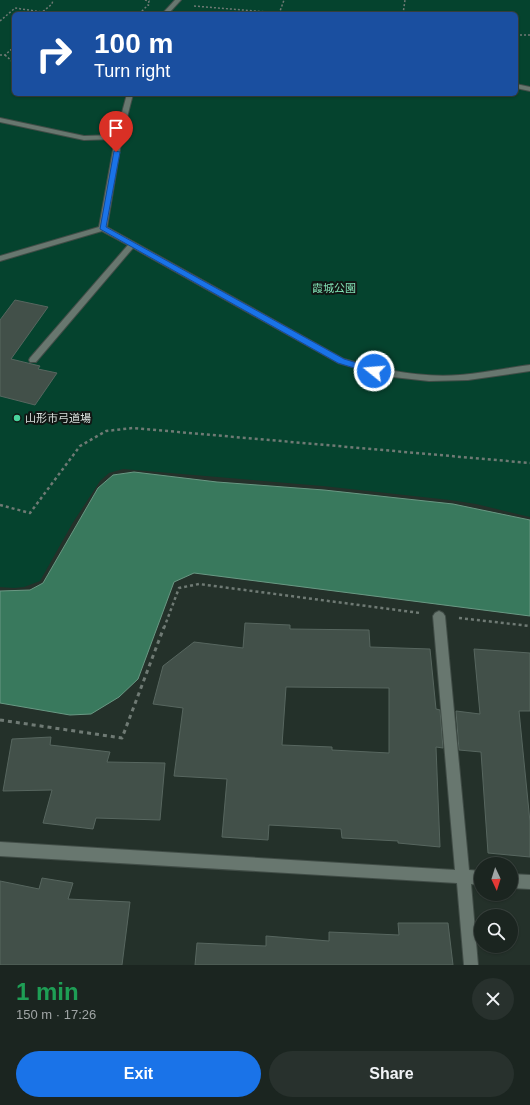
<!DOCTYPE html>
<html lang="en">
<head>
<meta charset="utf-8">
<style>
	:root { --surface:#1b2520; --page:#28312d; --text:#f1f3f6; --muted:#a0a5a5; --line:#39423e; --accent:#1a73e8 }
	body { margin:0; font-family:Helvetica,"Noto Sans JP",sans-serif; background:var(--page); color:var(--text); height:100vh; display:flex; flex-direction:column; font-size:15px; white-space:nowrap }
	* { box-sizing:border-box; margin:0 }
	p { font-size:13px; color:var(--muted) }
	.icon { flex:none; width:22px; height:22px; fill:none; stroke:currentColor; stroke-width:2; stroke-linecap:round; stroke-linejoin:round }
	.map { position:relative; height:965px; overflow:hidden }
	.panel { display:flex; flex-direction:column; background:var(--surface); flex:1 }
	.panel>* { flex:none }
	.guide { position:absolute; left:12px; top:12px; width:506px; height:84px; border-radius:6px; box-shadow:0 1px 3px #0004,0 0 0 1px var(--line); background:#1a4fa0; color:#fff; overflow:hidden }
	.needle { width:26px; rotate:176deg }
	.buttons { position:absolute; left:474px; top:857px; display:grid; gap:8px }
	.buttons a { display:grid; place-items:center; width:44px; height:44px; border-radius:50%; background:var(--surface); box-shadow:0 1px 3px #0004,0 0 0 1px var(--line); font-size:20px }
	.pin { position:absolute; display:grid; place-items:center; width:34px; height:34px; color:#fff; margin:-41px -17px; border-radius:50% 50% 50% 0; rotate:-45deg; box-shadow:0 0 4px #0007 }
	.pin .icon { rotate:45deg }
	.me { position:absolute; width:44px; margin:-22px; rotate:287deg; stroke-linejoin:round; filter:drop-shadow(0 0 3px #0008) }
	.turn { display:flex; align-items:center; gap:14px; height:84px; padding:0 16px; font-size:18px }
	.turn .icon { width:52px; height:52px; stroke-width:2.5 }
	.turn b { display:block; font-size:28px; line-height:34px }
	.round { display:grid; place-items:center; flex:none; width:42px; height:42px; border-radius:21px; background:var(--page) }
	.headline { display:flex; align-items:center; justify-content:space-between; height:68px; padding:0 16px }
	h1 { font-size:24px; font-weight:800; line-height:30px; color:#1e9e55 }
	.button { display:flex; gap:8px; margin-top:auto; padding:8px 16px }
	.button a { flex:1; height:46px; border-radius:24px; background:var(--accent); color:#fff; font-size:16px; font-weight:800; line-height:46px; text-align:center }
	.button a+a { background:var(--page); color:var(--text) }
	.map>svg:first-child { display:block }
</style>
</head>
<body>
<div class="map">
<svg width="530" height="965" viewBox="0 0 530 965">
	<rect width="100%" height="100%" fill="#24312a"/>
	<path fill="#05432e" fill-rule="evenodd" d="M 0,0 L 530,0 L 530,517 L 476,504 L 450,500 L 323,486 L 123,469 L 109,473 L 100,481 L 72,524 L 40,581 L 24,587 L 14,588 L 0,587 ZM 14,14 L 516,14 L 516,94 L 14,94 Z"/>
	<path fill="#39795d" stroke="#699883" d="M 134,472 L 217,482 L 324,490 L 453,504 L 530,520 L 530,616 L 194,573 L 174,582 L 138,679 L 119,697 L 91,714 L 70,715 L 0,703 L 0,591 L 30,590 L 43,583 L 98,488 L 113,475 Z"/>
	<g fill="#425049" stroke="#57665f" fill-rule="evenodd">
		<path d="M 15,300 L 48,307 L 11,359 L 40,366 L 38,369 L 57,373 L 35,405 L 0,396 L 0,320 Z"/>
		<path d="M 245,623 L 290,625 L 290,629 L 369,630 L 370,647 L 430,649 L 436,709 L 440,710 L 443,748 L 436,747 L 440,847 L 398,843 L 398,841 L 342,838 L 341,829 L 269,825 L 268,840 L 222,837 L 227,779 L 174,776 L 183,708 L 153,704 L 163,666 L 194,642 L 243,648 ZM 286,687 L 389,688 L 389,753 L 332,750 L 332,747 L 282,745 Z"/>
		<path d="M 474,649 L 530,653 L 530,711 L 519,711 L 530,822 L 530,857 L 488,853 L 481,752 L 459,750 L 456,711 L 480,714 Z"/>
		<path d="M 51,737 L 50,745 L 110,752 L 107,762 L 165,763 L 160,820 L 96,818 L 93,829 L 43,823 L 52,790 L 3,791 L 12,739 Z"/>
		<path d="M 42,878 L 73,883 L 68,899 L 130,902 L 122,965 L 0,965 L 0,881 L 39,889 Z"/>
		<path d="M 398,923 L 448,923 L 453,965 L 195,965 L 197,943 L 266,946 L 266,936 L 329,941 L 329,932 L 399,935 Z"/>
	</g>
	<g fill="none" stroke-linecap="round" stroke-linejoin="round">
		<defs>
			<g id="lane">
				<path d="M 175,0 L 181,0 L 168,14 L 162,14 Z"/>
				<path d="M 516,84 L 530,87 L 530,91 L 516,88 Z"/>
				<path d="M 127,94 L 133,94 L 122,137 L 107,227 L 344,359 C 382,370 420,378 460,375 C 483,373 507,368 530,365 L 530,371 L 468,380 L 429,381 L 384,376 L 338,363 L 133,248 L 36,362 L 30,362 L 29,360 L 30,358 L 128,245 L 102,231 L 0,261 L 0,256 L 99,227 L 115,139 L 84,140 L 0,122 L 0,118 L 84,136 L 116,135 Z"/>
				<path d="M 439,611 L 443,613 L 445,616 L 469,870 L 481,871 L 481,885 L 471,884 L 478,965 L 464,965 L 457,883 L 0,856 L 0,842 L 455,870 L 433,616 L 435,613 Z"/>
				<path d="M 511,874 L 530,875 L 530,889 L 511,888 Z"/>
			</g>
		</defs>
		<use href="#lane" stroke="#414d47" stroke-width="2"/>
		<g stroke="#6f7a74" stroke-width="1.5" stroke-dasharray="2 2" stroke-linecap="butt">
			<path d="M 145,0 L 149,1 L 148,5"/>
			<path d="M 194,6 L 279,13"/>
			<path d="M 40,14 L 52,4 L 53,0"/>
			<path d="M 139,14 L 148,5 L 151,6"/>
			<path d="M 279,14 L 284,0"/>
			<path d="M 403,14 L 405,0"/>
			<path d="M 0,21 L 15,8 L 42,12"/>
			<path d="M 516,35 L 530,35"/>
			<path d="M 0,55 L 5,55 L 14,47"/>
			<path d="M 5,55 L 14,63"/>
		</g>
		<g stroke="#6f7a74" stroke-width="2.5" stroke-dasharray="3 3" stroke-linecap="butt">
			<path d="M 0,505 L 30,513 L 80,446 L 106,431 L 133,428 L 530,463"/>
			<path d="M 459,618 L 530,626"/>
			<path d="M 164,628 L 179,588 L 199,584 L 420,613"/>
		</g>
		<path stroke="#6f7a74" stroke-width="3" stroke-dasharray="4 4" stroke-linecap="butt" d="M 0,720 L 122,738 L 164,627"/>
		<use href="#lane" fill="#68776f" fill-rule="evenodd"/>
	</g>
	<path fill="#1a73e8" stroke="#114b97" d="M 114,151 L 120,152 L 106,227 L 344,359 L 377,369 L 377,373 L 374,374 L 338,363 L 100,229 Z"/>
	<circle fill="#49d49c" stroke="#111714" stroke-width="1.5" cx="17" cy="418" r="4"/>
	<g text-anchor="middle" stroke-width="4" stroke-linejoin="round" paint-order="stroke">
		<g font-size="11" fill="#82e0b5" stroke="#111714">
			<text x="334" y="292">霞城公園</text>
		</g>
		<g font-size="11" fill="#d8e0dc" stroke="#111714" text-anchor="start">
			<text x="25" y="422">山形市弓道場</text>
		</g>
	</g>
</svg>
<div class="buttons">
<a><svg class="needle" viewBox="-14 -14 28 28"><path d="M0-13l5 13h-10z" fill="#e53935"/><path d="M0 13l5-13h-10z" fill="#a0a5a5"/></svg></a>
<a><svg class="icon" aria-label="search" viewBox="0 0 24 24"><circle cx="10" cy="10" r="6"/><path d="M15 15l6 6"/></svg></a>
</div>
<div class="pin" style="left:116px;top:152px;background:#d93025"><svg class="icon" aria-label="arrive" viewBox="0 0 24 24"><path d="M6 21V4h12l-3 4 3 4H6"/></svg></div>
<svg class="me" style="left:374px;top:371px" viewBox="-20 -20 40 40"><circle r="17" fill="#1a73e8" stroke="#fff" stroke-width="3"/><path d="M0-11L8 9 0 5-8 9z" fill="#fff"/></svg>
<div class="guide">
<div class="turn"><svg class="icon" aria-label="right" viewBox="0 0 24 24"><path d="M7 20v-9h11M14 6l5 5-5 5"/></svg><div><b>100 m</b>Turn right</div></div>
</div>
</div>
<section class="panel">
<div class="headline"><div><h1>1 min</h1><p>150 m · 17:26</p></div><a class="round"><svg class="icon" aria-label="close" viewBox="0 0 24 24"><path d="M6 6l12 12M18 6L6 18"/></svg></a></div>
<div class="button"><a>Exit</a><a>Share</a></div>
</section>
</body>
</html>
